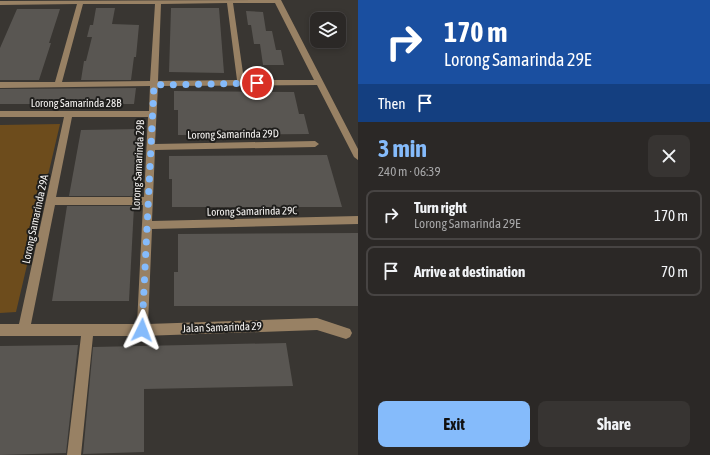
<!DOCTYPE html>
<html lang="en">
<head>
<meta charset="utf-8">
<style>
	:root { --surface:#2b2826; --page:#373432; --text:#f1f3f6; --muted:#a6a6a7; --line:#474443; --accent:#85bbfb }
	body { margin:0; font-family:"Asap Condensed",sans-serif; background:var(--page); color:var(--text); height:100vh; display:flex; flex-direction:column; font-size:15px; white-space:nowrap }
	* { box-sizing:border-box; margin:0 }
	p { font-size:13px; color:var(--muted) }
	.icon { flex:none; width:22px; height:22px; fill:none; stroke:currentColor; stroke-width:2; stroke-linecap:round; stroke-linejoin:round }
	.map { position:relative; flex:1; overflow:hidden }
	.panel { display:flex; flex-direction:column; background:var(--surface); width:352px }
	.panel>* { flex:none }
	.top-card { background:#1a4fa0; color:#fff; overflow:hidden }
	.controls { position:absolute; left:310px; top:12px; display:grid; gap:8px }
	.controls a { display:grid; place-items:center; width:36px; height:36px; border-radius:8px; background:var(--surface); box-shadow:0 2px 6px #0003,0 0 0 1px var(--line); font-size:20px }
	.pin { position:absolute; display:grid; place-items:center; width:34px; height:34px; color:#fff; margin:-17px; border:2px solid #fff; border-radius:50%; box-shadow:0 1px 4px #0007 }
	.me { position:absolute; width:44px; margin:-22px; rotate:3deg; stroke-linejoin:round; filter:drop-shadow(0 0 3px #0008) }
	.turn { display:flex; align-items:center; gap:14px; height:84px; padding:0 20px; font-size:18px }
	.turn .icon { width:52px; height:52px; stroke-width:2.5 }
	.turn b { display:block; font-size:28px; line-height:34px }
	.then { display:flex; align-items:center; height:38px; padding:0 20px; background:#0003; gap:8px; font-size:15px }
	.round { display:grid; place-items:center; flex:none; width:42px; height:42px; border-radius:8px; background:var(--page) }
	.overview { display:flex; align-items:center; justify-content:space-between; height:68px; padding:0 20px }
	h1 { font-size:24px; font-weight:700; line-height:30px; color:var(--accent) }
	.primary-button { display:flex; gap:8px; margin-top:auto; padding:8px 20px }
	.primary-button a { flex:1; height:46px; border-radius:8px; background:var(--accent); color:#111; font-size:16px; font-weight:700; line-height:46px; text-align:center }
	.primary-button a+a { background:var(--page); color:var(--text) }
	ul { padding:0; list-style:none }
	li { display:flex; align-items:center; gap:12px; height:50px; margin:0 8px 6px; padding:0 12px; border:2px solid var(--line); border-radius:8px }
	li div { flex:1 }
	li b { display:block; font-size:15px }
	li em { font-style:normal }
	main { display:flex; flex:1; min-height:0 }
	.map>svg:first-child { display:block }
</style>
</head>
<body>
<main>
<div class="map">
<svg width="358" height="455" viewBox="0 0 358 455">
	<rect width="100%" height="100%" fill="#393632"/>
	<path fill="#6d4c1c" d="M 60,124 L 16,312 L 0,313 L 0,125 Z"/>
	<g fill="#595652">
		<path d="M 96,8 L 115,8 L 112,24 L 139,25 L 136,57 L 134,57 L 131,80 L 81,80 L 84,61 L 86,61 L 92,37 L 87,37 L 90,25 L 93,25 Z"/>
		<path d="M 171,8 L 219,8 L 224,73 L 169,72 Z"/>
		<path d="M 17,9 L 60,9 L 49,43 L 51,43 L 39,80 L 0,80 L 0,48 Z"/>
		<path d="M 246,11 L 263,12 L 266,31 L 272,31 L 276,50 L 281,50 L 284,65 L 263,65 L 260,44 L 254,44 L 251,25 L 248,25 Z"/>
		<path d="M 136,88 L 134,104 L 0,104 L 0,89 Z"/>
		<path d="M 174,91 L 294,92 L 299,114 L 304,114 L 309,134 L 178,135 L 178,110 L 174,110 Z"/>
		<path d="M 139,129 L 135,196 L 69,196 L 81,130 Z"/>
		<path d="M 327,155 L 342,207 L 172,207 L 172,179 L 169,179 L 169,156 Z"/>
		<path d="M 67,206 L 134,206 L 129,301 L 52,301 Z"/>
		<path d="M 358,233 L 358,306 L 174,306 L 174,272 L 178,272 L 178,234 Z"/>
		<path d="M 286,343 L 293,386 L 144,389 L 144,452 L 83,454 L 93,347 Z"/>
		<path d="M 78,345 L 66,453 L 0,455 L 0,346 Z"/>
	</g>
	<g fill="none" stroke-linecap="round" stroke-linejoin="round">
		<path fill="#988164" fill-rule="evenodd" d="M 281,0 L 358,149 L 358,160 L 354,157 L 317,85 L 158,86 L 155,144 L 315,141 L 319,144 L 315,147 L 155,150 L 152,221 L 358,216 L 358,224 L 152,229 L 148,324 L 317,318 L 350,329 L 352,333 L 350,337 L 346,339 L 317,330 L 142,336 L 93,336 L 81,455 L 67,455 L 81,336 L 0,336 L 0,324 L 19,324 L 64,117 L 0,117 L 0,111 L 149,111 L 150,86 L 0,88 L 0,82 L 55,82 L 77,4 L 0,5 L 0,1 ZM 227,3 L 237,80 L 158,81 L 161,4 ZM 233,3 L 275,3 L 314,80 L 244,80 ZM 83,4 L 155,4 L 150,81 L 62,82 ZM 72,117 L 148,117 L 144,197 L 56,197 ZM 55,205 L 143,205 L 137,324 L 31,324 Z"/>
	</g>
	<g fill="none" stroke-linecap="round" stroke-linejoin="round">
		<path stroke="#85bbfb" stroke-width="7" stroke-dasharray="0 12.6" d="M 142,330 L 154,85 L 257,83"/>
	</g>
	<g text-anchor="middle" stroke-width="4" stroke-linejoin="round" paint-order="stroke">
		<g font-size="11" fill="#f6f4f2" stroke="#1f1e1c">
			<text x="76" y="107">Lorong Samarinda 28B</text>
			<text transform="translate(233 134) rotate(-1)" y="4">Lorong Samarinda 29D</text>
			<text transform="translate(138 165) rotate(-87)" y="4">Lorong Samarinda 29B</text>
			<text transform="translate(252 211) rotate(-1)" y="4">Lorong Samarinda 29C</text>
			<text transform="translate(35 219) rotate(-78)" y="4">Lorong Samarinda 29A</text>
			<text transform="translate(222 327) rotate(-2)" y="4">Jalan Samarinda 29</text>
		</g>
	</g>
</svg>
<div class="controls">
<a><svg class="icon" aria-label="layers" viewBox="0 0 24 24"><path d="M12 4l9 5-9 5-9-5zM3 14l9 5 9-5"/></svg></a>
</div>
<div class="pin" style="left:257px;top:83px;background:#d93025"><svg class="icon" aria-label="arrive" viewBox="0 0 24 24"><path d="M6 21V4h12l-3 4 3 4H6"/></svg></div>
<svg class="me" style="left:142px;top:330px" viewBox="-20 -20 40 40"><path d="M0-17L14 15 0 8-14 15z" fill="#85bbfb" stroke="#fff" stroke-width="4"/></svg>
</div>
<section class="panel">
<div class="top-card">
<div class="turn"><svg class="icon" aria-label="right" viewBox="0 0 24 24"><path d="M7 20v-9h11M14 6l5 5-5 5"/></svg><div><b>170 m</b>Lorong Samarinda 29E</div></div>
<div class="then">Then<svg class="icon" aria-label="arrive" viewBox="0 0 24 24"><path d="M6 21V4h12l-3 4 3 4H6"/></svg></div>
</div>
<div class="overview"><div><h1>3 min</h1><p>240 m · 06:39</p></div><a class="round"><svg class="icon" aria-label="close" viewBox="0 0 24 24"><path d="M6 6l12 12M18 6L6 18"/></svg></a></div>
<ul>
<li><svg class="icon" aria-label="right" viewBox="0 0 24 24"><path d="M7 20v-9h11M14 6l5 5-5 5"/></svg><div><b>Turn right</b><p>Lorong Samarinda 29E</p></div><em>170 m</em></li>
<li><svg class="icon" aria-label="arrive" viewBox="0 0 24 24"><path d="M6 21V4h12l-3 4 3 4H6"/></svg><div><b>Arrive at destination</b></div><em>70 m</em></li>
</ul>
<div class="primary-button"><a>Exit</a><a>Share</a></div>
</section>
</main>
</body>
</html>
